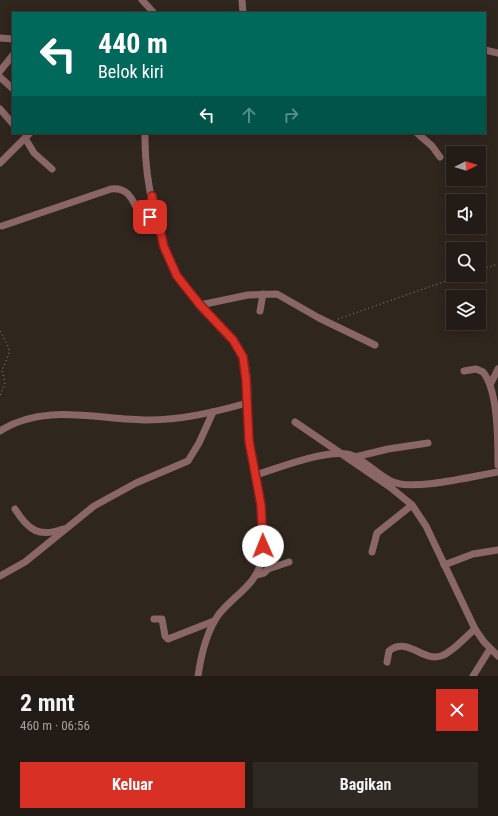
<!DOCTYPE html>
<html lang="id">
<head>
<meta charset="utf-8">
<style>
	:root { --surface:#231c16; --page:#2f2923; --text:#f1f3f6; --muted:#a3a1a1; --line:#403a35; --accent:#d93025 }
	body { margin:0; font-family:"Roboto Condensed",sans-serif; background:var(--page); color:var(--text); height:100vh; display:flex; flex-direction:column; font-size:15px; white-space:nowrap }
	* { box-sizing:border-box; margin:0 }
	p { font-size:13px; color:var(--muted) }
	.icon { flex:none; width:22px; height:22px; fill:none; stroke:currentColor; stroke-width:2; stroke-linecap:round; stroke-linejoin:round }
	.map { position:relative; height:676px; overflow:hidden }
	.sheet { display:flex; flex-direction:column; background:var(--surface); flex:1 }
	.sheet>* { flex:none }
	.banner { position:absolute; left:12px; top:12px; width:474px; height:122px; border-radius:0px; box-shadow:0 2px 10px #0003,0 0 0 1px var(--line); background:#00695c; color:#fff; overflow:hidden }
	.needle { width:26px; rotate:85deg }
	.tools { position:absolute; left:446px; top:146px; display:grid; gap:8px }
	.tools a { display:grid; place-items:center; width:40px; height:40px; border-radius:0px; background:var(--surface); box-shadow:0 2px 10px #0003,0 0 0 1px var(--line); font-size:20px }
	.pin { position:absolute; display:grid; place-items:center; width:34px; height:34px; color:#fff; margin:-17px; border-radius:8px; box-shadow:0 2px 6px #0006 }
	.me { position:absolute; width:44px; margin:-22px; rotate:359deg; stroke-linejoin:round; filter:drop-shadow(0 0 3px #0008) }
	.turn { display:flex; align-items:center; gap:14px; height:84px; padding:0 20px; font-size:18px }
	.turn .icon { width:52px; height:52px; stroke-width:2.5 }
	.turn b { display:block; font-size:28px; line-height:34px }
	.lanes { display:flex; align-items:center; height:38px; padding:0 20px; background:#0003; justify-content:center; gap:20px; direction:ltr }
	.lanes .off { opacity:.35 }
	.round { display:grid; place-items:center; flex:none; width:42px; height:42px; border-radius:0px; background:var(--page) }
	.head { display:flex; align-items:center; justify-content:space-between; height:68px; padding:0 20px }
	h1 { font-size:24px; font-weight:700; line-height:30px }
	.button { display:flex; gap:8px; margin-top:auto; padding:8px 20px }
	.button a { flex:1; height:46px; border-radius:0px; background:var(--accent); color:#fff; font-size:16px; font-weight:700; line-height:46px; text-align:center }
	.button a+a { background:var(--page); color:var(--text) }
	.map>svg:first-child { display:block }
</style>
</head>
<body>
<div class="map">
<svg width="498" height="676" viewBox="0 0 498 676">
	<rect width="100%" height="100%" fill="#2f261e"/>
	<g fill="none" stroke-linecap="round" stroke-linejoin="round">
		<g stroke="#98908a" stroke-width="1" stroke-dasharray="1 3" stroke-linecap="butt">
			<path d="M 479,270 L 498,264"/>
			<path d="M 338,319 L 463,275"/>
			<path d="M 0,331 L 9,348 L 9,354 L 2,370 L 5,383 L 0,396"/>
		</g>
		<g stroke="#8a6766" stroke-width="7">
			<path d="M 142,0 L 154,13"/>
			<path d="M 242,0 L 243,13"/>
			<path d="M 0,38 L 13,39"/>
			<path d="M 485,50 L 498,53"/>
			<path d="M 0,71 L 13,55"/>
			<path d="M 0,77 L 13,89"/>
			<path d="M 0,109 L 13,124"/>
			<path d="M 145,133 C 144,177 158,253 186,288 C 201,309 230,330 241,352 C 252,373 246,416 249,442 C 254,480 268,518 262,558 C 258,584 234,595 219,614 C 206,632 201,655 198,676"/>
			<path d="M 417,133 L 432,146 L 440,157"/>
			<path d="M 25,138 L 34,153 L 52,169"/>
			<path d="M 0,163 L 30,133"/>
			<path d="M 2,226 L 111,189 C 134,187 133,208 145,222 L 150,219 L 151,204"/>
			<path d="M 200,305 L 248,295 L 277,294 L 319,318 L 375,345"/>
			<path d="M 260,311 L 263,294"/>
			<path d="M 464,371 L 476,369 L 483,372 C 498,390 498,440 498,465"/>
			<path d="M 491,383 L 498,369"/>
			<path d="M 295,422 L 390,487 L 412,505 L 426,526 L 475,629 L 484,642 L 498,656"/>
			<path d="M 0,431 C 44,402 99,420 148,420 C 182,420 215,412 247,403"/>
			<path d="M 355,457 L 388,449 L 428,443"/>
			<path d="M 255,475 C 279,468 323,450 347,454 C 361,456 378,476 393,482 C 414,491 474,476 498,472"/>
			<path d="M 15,509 C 28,530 39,538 63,529"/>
			<path d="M 372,552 L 377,533 L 412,505"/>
			<path d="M 444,565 L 473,554 L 498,550"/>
			<path d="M 256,575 L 264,573 L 268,569 L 289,562"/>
			<path d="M 0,576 L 25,562 L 94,506 L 136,483 L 188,461 L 199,443 L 213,412"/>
			<path d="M 154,619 L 162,619 L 165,636 L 168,639 L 214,621"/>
			<path d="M 387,662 L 389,651 C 408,636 422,662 441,656 C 453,652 465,637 475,629"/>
			<path d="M 473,676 L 490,649"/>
		</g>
	</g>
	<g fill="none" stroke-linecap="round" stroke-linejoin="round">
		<defs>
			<path id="route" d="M 150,217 L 152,196 L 164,247 L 177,276 L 200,305 L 233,340 L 243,357 L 246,380 L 249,441 L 261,505 L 263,546"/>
		</defs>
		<use href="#route" stroke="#8d1f18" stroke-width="10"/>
		<use href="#route" stroke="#d93025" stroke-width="7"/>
	</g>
</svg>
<div class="tools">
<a><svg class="needle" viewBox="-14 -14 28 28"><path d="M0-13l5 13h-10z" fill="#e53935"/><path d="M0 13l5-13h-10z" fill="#a3a1a1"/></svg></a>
<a><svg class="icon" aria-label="sound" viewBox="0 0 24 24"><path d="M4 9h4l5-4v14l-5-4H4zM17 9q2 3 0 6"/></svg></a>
<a><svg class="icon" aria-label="search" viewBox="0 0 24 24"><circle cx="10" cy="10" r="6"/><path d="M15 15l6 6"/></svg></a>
<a><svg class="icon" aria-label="layers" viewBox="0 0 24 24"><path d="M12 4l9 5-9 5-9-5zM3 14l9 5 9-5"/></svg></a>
</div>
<div class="pin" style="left:150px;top:217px;background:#d93025"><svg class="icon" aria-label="arrive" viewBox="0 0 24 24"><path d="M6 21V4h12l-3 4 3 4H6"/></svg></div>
<svg class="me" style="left:263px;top:546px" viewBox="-20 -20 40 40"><circle r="19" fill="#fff"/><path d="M0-13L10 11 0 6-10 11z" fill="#d93025"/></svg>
<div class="banner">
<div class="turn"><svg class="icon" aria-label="left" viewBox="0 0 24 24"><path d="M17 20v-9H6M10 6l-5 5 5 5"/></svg><div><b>440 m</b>Belok kiri</div></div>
<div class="lanes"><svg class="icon" aria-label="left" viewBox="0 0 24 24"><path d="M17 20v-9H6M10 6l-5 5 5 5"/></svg><svg class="icon off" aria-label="ahead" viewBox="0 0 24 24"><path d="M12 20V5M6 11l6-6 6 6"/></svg><svg class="icon off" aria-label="right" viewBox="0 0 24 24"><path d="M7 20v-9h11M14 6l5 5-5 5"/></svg></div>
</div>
</div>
<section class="sheet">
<div class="head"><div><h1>2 mnt</h1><p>460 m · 06:56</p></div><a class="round" style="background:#d93025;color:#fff"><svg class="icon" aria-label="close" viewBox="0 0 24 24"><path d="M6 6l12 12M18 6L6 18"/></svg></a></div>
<div class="button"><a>Keluar</a><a>Bagikan</a></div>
</section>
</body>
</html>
